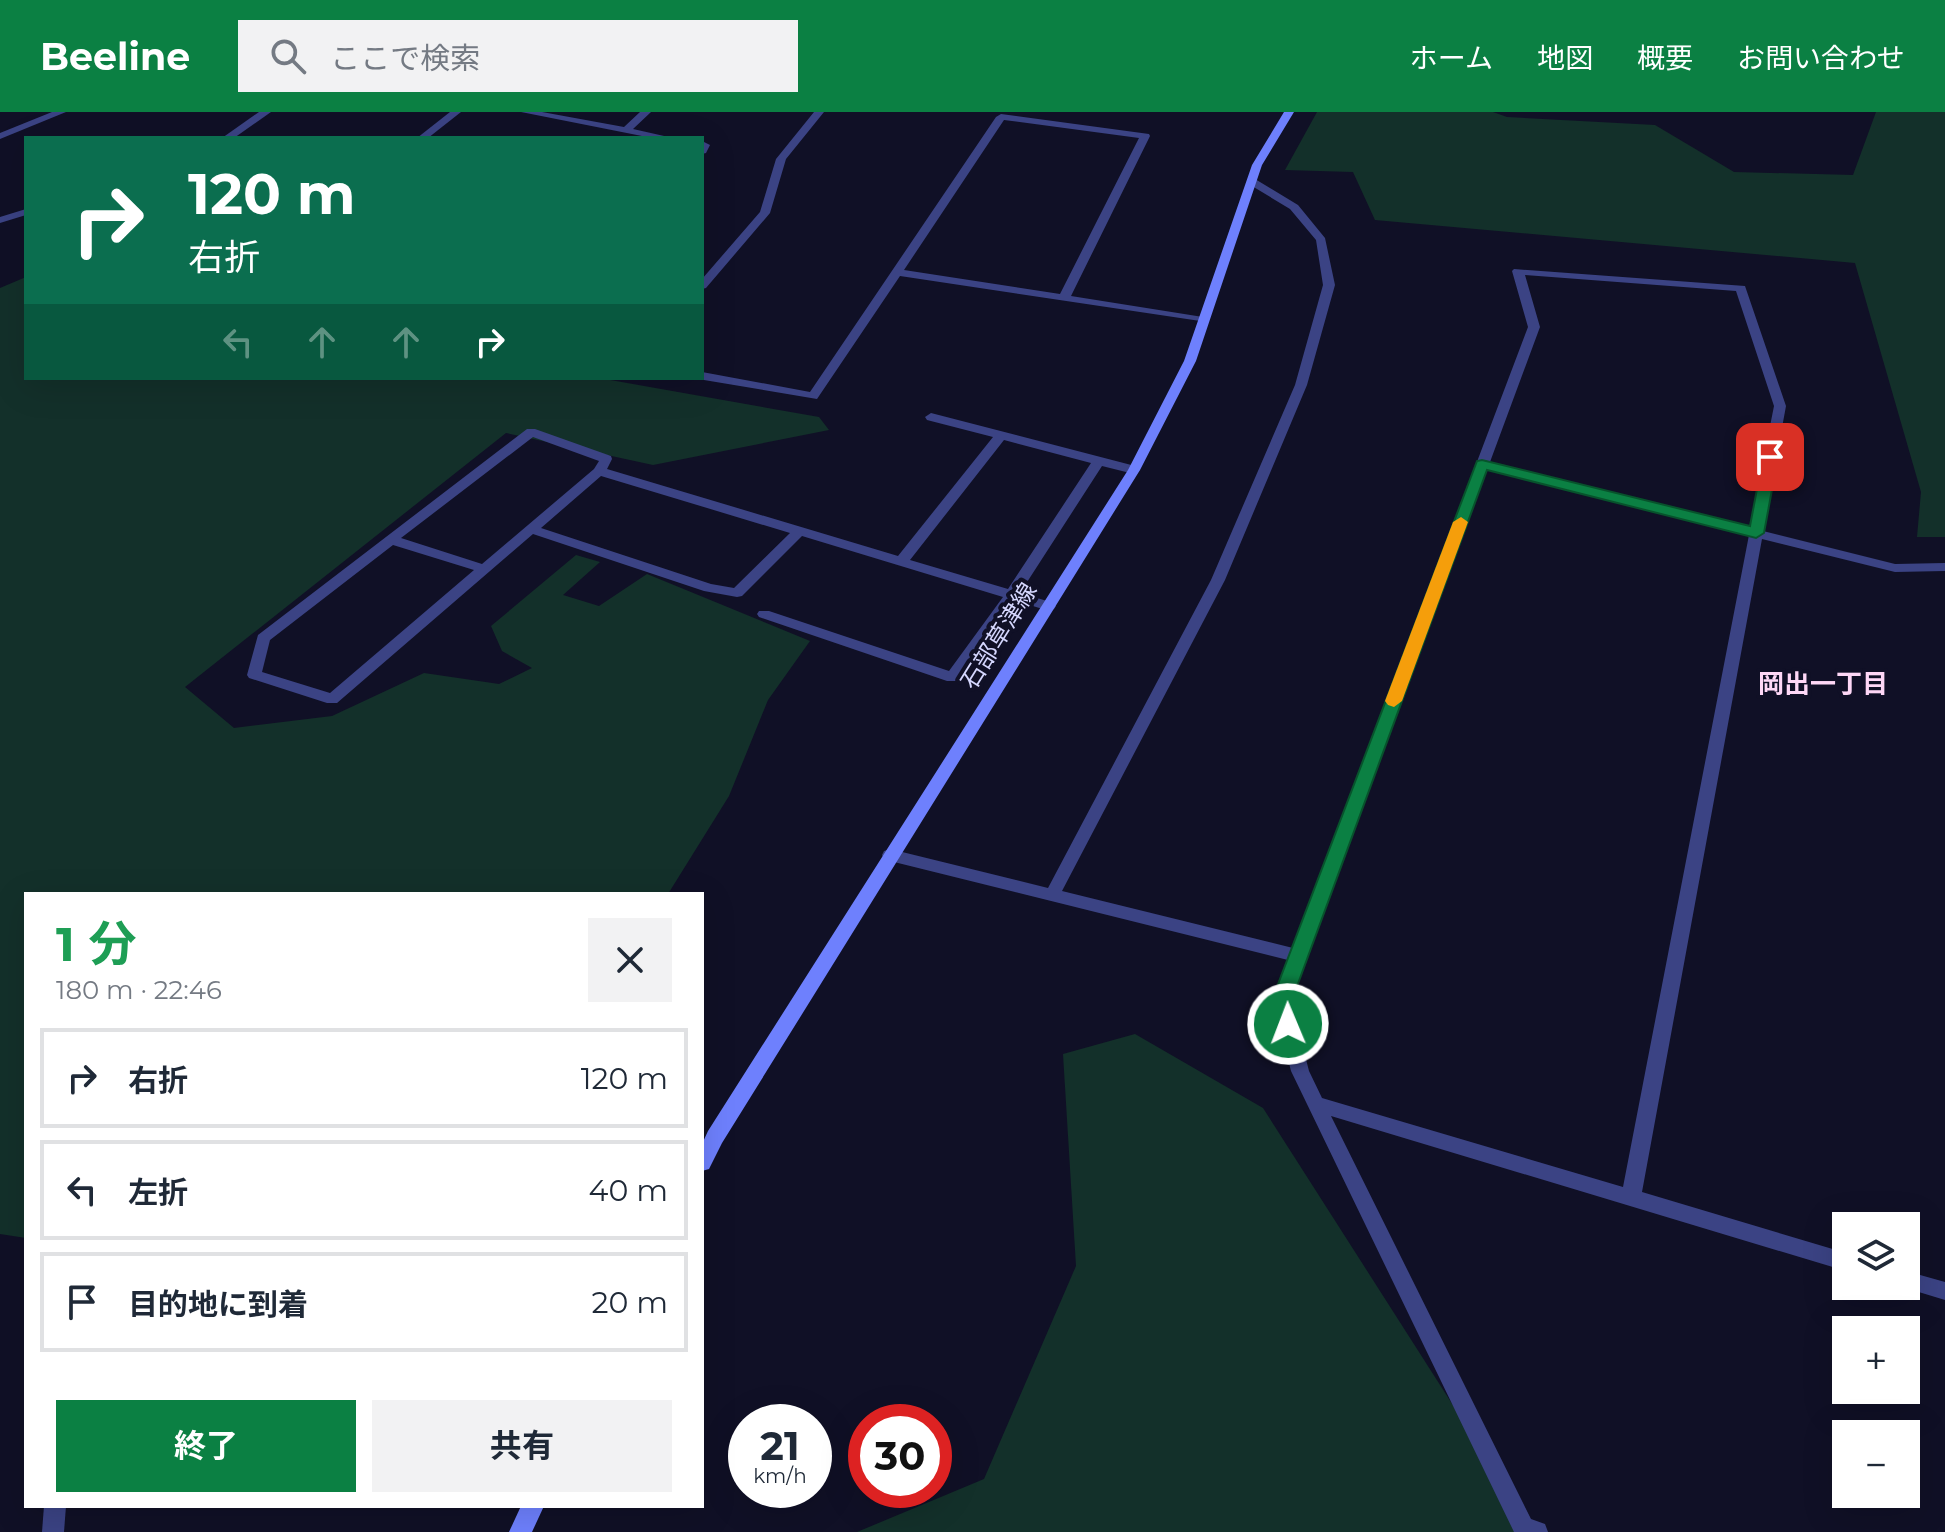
<!DOCTYPE html>
<html lang="ja">
<head>
<meta charset="utf-8">
<style>
	:root { --surface:#fff; --page:#f2f2f3; --text:#1f2937; --muted:#747a83; --line:#e0e1e3; --accent:#0b8043 }
	body { margin:0; font-family:Montserrat,"Noto Sans JP",sans-serif; background:var(--page); color:var(--text); height:100vh; display:flex; flex-direction:column; font-size:30px; white-space:nowrap }
	* { box-sizing:border-box; margin:0 }
	p { font-size:26px; color:var(--muted) }
	.icon { flex:none; width:44px; height:44px; fill:none; stroke:currentColor; stroke-width:2; stroke-linecap:round; stroke-linejoin:round }
	.map { position:relative; flex:1; overflow:hidden }
	.drawer { position:absolute; left:24px; top:780px; width:680px; height:616px; display:flex; flex-direction:column; background:var(--surface); border-radius:0px; box-shadow:0 8px 32px #0002 }
	.drawer>* { flex:none }
	.banner { position:absolute; left:24px; top:24px; width:680px; height:244px; border-radius:0px; box-shadow:0 8px 32px #0002; background:#0b6e4f; color:#fff; overflow:hidden }
	.controls { position:absolute; left:1832px; top:1100px; display:grid; gap:16px }
	.controls a { display:grid; place-items:center; width:88px; height:88px; border-radius:0px; background:var(--surface); box-shadow:0 8px 32px #0002; font-size:40px }
	.speed { position:absolute; left:728px; top:1292px; display:flex; gap:16px; font-size:40px; font-weight:700; text-align:center }
	.speed>* { display:grid; place-content:center; width:104px; height:104px; border-radius:50%; background:var(--surface); box-shadow:0 8px 32px #0002; line-height:1 }
	.speed small { font-size:20px; font-weight:400 }
	.speed .limit { border:12px solid #d22; background:#fff; color:#111 }
	.pin { position:absolute; display:grid; place-items:center; width:68px; height:68px; color:#fff; margin:-34px; border-radius:16px; box-shadow:0 4px 12px #0006 }
	.me { position:absolute; width:88px; margin:-44px; rotate:359deg; stroke-linejoin:round; filter:drop-shadow(0 0 6px #0008) }
	.turn { display:flex; align-items:center; gap:28px; height:168px; padding:0 32px; font-size:36px }
	.turn .icon { width:104px; height:104px; stroke-width:2.5 }
	.turn b { display:block; font-size:56px; line-height:68px }
	.lanes { display:flex; align-items:center; height:76px; padding:0 32px; background:#0003; justify-content:center; gap:40px; direction:ltr }
	.lanes .off { opacity:.35 }
	.round { display:grid; place-items:center; flex:none; width:84px; height:84px; border-radius:0px; background:var(--page) }
	.overview { display:flex; align-items:center; justify-content:space-between; height:136px; padding:0 32px }
	h1 { font-size:48px; font-weight:700; line-height:60px; color:#1e9e55 }
	.action { display:flex; gap:16px; margin-top:auto; padding:16px 32px }
	.action a { flex:1; height:92px; border-radius:0px; background:var(--accent); color:#fff; font-size:32px; font-weight:700; line-height:92px; text-align:center }
	.action a+a { background:var(--page); color:var(--text) }
	ul { padding:0; list-style:none }
	li { display:flex; align-items:center; gap:24px; height:100px; margin:0 16px 12px; padding:0 16px; border:4px solid var(--line); border-radius:0px }
	li div { flex:1 }
	li b { display:block; font-size:30px }
	li em { font-style:normal }
	header { display:flex; align-items:center; gap:48px; box-sizing:border-box; height:112px; padding:0 40px; background:var(--accent); color:#fff }
	header strong { font-size:38px }
	nav { display:flex; gap:44px; margin-inline-start:auto; font-size:28px }
	.search { width:560px; height:72px; background:var(--page); display:flex; align-items:center; gap:20px; box-sizing:border-box; padding:0 28px; border-radius:0px; color:var(--muted); font-size:30px }
	.map>svg:first-child { display:block }
</style>
</head>
<body>
<header>
<strong>Beeline</strong>
<div class="search"><svg class="icon" aria-label="search" viewBox="0 0 24 24"><circle cx="10" cy="10" r="6"/><path d="M15 15l6 6"/></svg>ここで検索</div>
<nav><a>ホーム</a><a>地図</a><a>概要</a><a>お問い合わせ</a></nav>
</header>
<div class="map">
<svg width="1945" height="1420" viewBox="0 0 1945 1420">
	<rect width="100%" height="100%" fill="#101026"/>
	<g fill="#13302a">
		<path d="M 1317,0 L 1493,0 L 1507,5 L 1655,13 L 1734,60 L 1853,63 L 1876,0 L 1945,0 L 1945,425 L 1917,425 L 1921,380 L 1855,151 L 1375,108 L 1353,60 L 1285,58 Z"/>
		<path d="M 26,165 L 26,266 L 599,266 L 819,305 L 829,318 L 653,353 L 506,321 L 185,575 L 234,616 L 332,604 L 424,561 L 499,572 L 532,556 L 502,539 L 491,514 L 576,443 L 600,450 L 563,483 L 599,494 L 647,462 L 810,529 L 768,588 L 729,684 L 668,782 L 26,782 L 26,1126 L 0,1122 L 0,176 Z"/>
		<path d="M 1135,922 L 1263,996 L 1534,1420 L 857,1420 L 984,1367 L 1076,1154 L 1063,942 Z"/>
	</g>
	<g fill="none" stroke-linecap="round" stroke-linejoin="round">
		<g fill="#3b4384" fill-rule="evenodd">
			<path d="M 52,0 L 66,0 L 0,27 L 0,21 Z"/>
			<path d="M 259,0 L 271,0 L 234,26 L 222,26 Z"/>
			<path d="M 450,0 L 461,0 L 428,26 L 417,26 Z"/>
			<path d="M 521,0 L 542,0 L 624,15 L 640,0 L 651,0 L 633,17 L 673,26 L 652,26 Z"/>
			<path d="M 814,0 L 824,0 L 786,47 L 770,101 L 706,176 L 702,177 L 702,167 L 760,100 L 776,47 Z"/>
			<path d="M 1001,2 L 1149,22 L 1150,24 L 1071,184 L 1203,205 L 1209,208 L 1207,210 L 900,164 L 817,287 L 698,267 L 702,266 L 702,260 L 810,280 L 996,5 ZM 1004,8 L 1139,26 L 1060,182 L 904,158 Z"/>
			<path d="M 702,29 L 710,33 L 706,41 L 702,42 Z"/>
			<path d="M 1247,67 L 1255,67 L 1298,93 L 1325,126 L 1335,173 L 1307,273 L 1225,468 L 1062,779 L 1293,836 L 1528,215 L 1512,159 L 1514,157 L 1745,174 L 1786,294 L 1763,419 L 1895,452 L 1945,451 L 1945,459 L 1895,460 L 1762,427 L 1642,1080 L 1846,1141 L 1846,1159 L 1331,1004 L 1531,1407 L 1545,1412 L 1548,1420 L 1514,1420 L 1291,959 L 1273,888 L 1288,848 L 890,749 L 884,747 L 882,743 L 884,739 L 890,737 L 1048,776 L 1211,468 L 1295,273 L 1323,173 L 1316,128 L 1290,97 L 1247,71 ZM 1525,163 L 1736,179 L 1774,294 L 1750,415 L 1490,350 L 1540,215 ZM 1487,357 L 1749,423 L 1623,1075 L 1322,986 L 1309,959 L 1291,888 Z"/>
			<path d="M 26,97 L 26,103 L 0,111 L 0,105 Z"/>
			<path d="M 931,301 L 1139,355 L 1140,358 L 1134,362 L 1102,354 L 1020,481 L 1054,491 L 1056,494 L 1054,497 L 1049,499 L 1014,488 L 957,569 L 947,569 L 759,505 L 757,502 L 759,499 L 769,499 L 949,559 L 1003,485 L 802,424 L 742,484 L 737,485 L 704,479 L 533,422 L 337,591 L 327,591 L 249,566 L 247,563 L 258,523 L 527,317 L 535,317 L 611,344 L 612,347 L 607,357 L 898,444 L 993,325 L 927,308 L 925,305 ZM 533,325 L 599,349 L 594,357 L 482,452 L 401,426 ZM 1004,328 L 1091,351 L 1008,477 L 910,448 ZM 601,364 L 790,421 L 734,476 L 711,472 L 541,416 ZM 393,433 L 474,458 L 330,581 L 262,560 L 270,528 Z"/>
			<path d="M 1906,1159 L 1945,1170 L 1945,1188 L 1899,1174 L 1906,1174 Z"/>
			<path d="M 44,1394 L 66,1394 L 64,1420 L 42,1420 Z"/>
		</g>
		<g fill="#6e80fd" fill-rule="evenodd">
			<path d="M 1284,0 L 1294,0 L 1262,53 L 1196,249 L 1140,358 L 722,1031 L 709,1057 L 702,1059 L 702,1032 L 708,1019 L 1128,358 L 1184,249 L 1252,53 Z"/>
			<path d="M 521,1394 L 544,1394 L 532,1420 L 509,1420 Z"/>
		</g>
	</g>
	<path fill="#0b8043" stroke="#07532c" stroke-width="2" d="M 1770,340 L 1778,345 L 1764,421 L 1756,426 L 1487,358 L 1292,888 L 1298,912 L 1295,917 L 1288,920 L 1281,917 L 1272,888 L 1477,349 L 1482,348 L 1750,414 L 1763,345 Z"/>
	<path fill="#f59e0b" d="M 1461,405 L 1468,410 L 1402,589 L 1394,595 L 1388,593 L 1385,589 L 1453,410 Z"/>
	<g text-anchor="middle" stroke-width="8" stroke-linejoin="round" paint-order="stroke">
		<g font-size="24" fill="#d5d7fe" stroke="#101026">
			<text transform="translate(999 524) rotate(-58)" y="8">石部草津線</text>
		</g>
		<g font-size="26" font-weight="bold" fill="#fed7f6" stroke="#101026">
			<text x="1823" y="581">岡出一丁目</text>
		</g>
	</g>
</svg>
<div class="controls">
<a><svg class="icon" aria-label="layers" viewBox="0 0 24 24"><path d="M12 4l9 5-9 5-9-5zM3 14l9 5 9-5"/></svg></a>
<a>+</a>
<a>−</a>
</div>
<div class="speed"><div>21<small>km/h</small></div><div class="limit">30</div></div>
<div class="pin" style="left:1770px;top:345px;background:#d93025"><svg class="icon" aria-label="arrive" viewBox="0 0 24 24"><path d="M6 21V4h12l-3 4 3 4H6"/></svg></div>
<svg class="me" style="left:1288px;top:912px" viewBox="-20 -20 40 40"><circle r="17" fill="#0b8043" stroke="#fff" stroke-width="3"/><path d="M0-11L8 9 0 5-8 9z" fill="#fff"/></svg>
<div class="banner">
<div class="turn"><svg class="icon" aria-label="right" viewBox="0 0 24 24"><path d="M7 20v-9h11M14 6l5 5-5 5"/></svg><div><b>120 m</b>右折</div></div>
<div class="lanes"><svg class="icon off" aria-label="left" viewBox="0 0 24 24"><path d="M17 20v-9H6M10 6l-5 5 5 5"/></svg><svg class="icon off" aria-label="ahead" viewBox="0 0 24 24"><path d="M12 20V5M6 11l6-6 6 6"/></svg><svg class="icon off" aria-label="ahead" viewBox="0 0 24 24"><path d="M12 20V5M6 11l6-6 6 6"/></svg><svg class="icon" aria-label="right" viewBox="0 0 24 24"><path d="M7 20v-9h11M14 6l5 5-5 5"/></svg></div>
</div>
<section class="drawer">
<div class="overview"><div><h1>1 分</h1><p>180 m · 22:46</p></div><a class="round"><svg class="icon" aria-label="close" viewBox="0 0 24 24"><path d="M6 6l12 12M18 6L6 18"/></svg></a></div>
<ul>
<li><svg class="icon" aria-label="right" viewBox="0 0 24 24"><path d="M7 20v-9h11M14 6l5 5-5 5"/></svg><div><b>右折</b></div><em>120 m</em></li>
<li><svg class="icon" aria-label="left" viewBox="0 0 24 24"><path d="M17 20v-9H6M10 6l-5 5 5 5"/></svg><div><b>左折</b></div><em>40 m</em></li>
<li><svg class="icon" aria-label="arrive" viewBox="0 0 24 24"><path d="M6 21V4h12l-3 4 3 4H6"/></svg><div><b>目的地に到着</b></div><em>20 m</em></li>
</ul>
<div class="action"><a>終了</a><a>共有</a></div>
</section>
</div>
</body>
</html>
